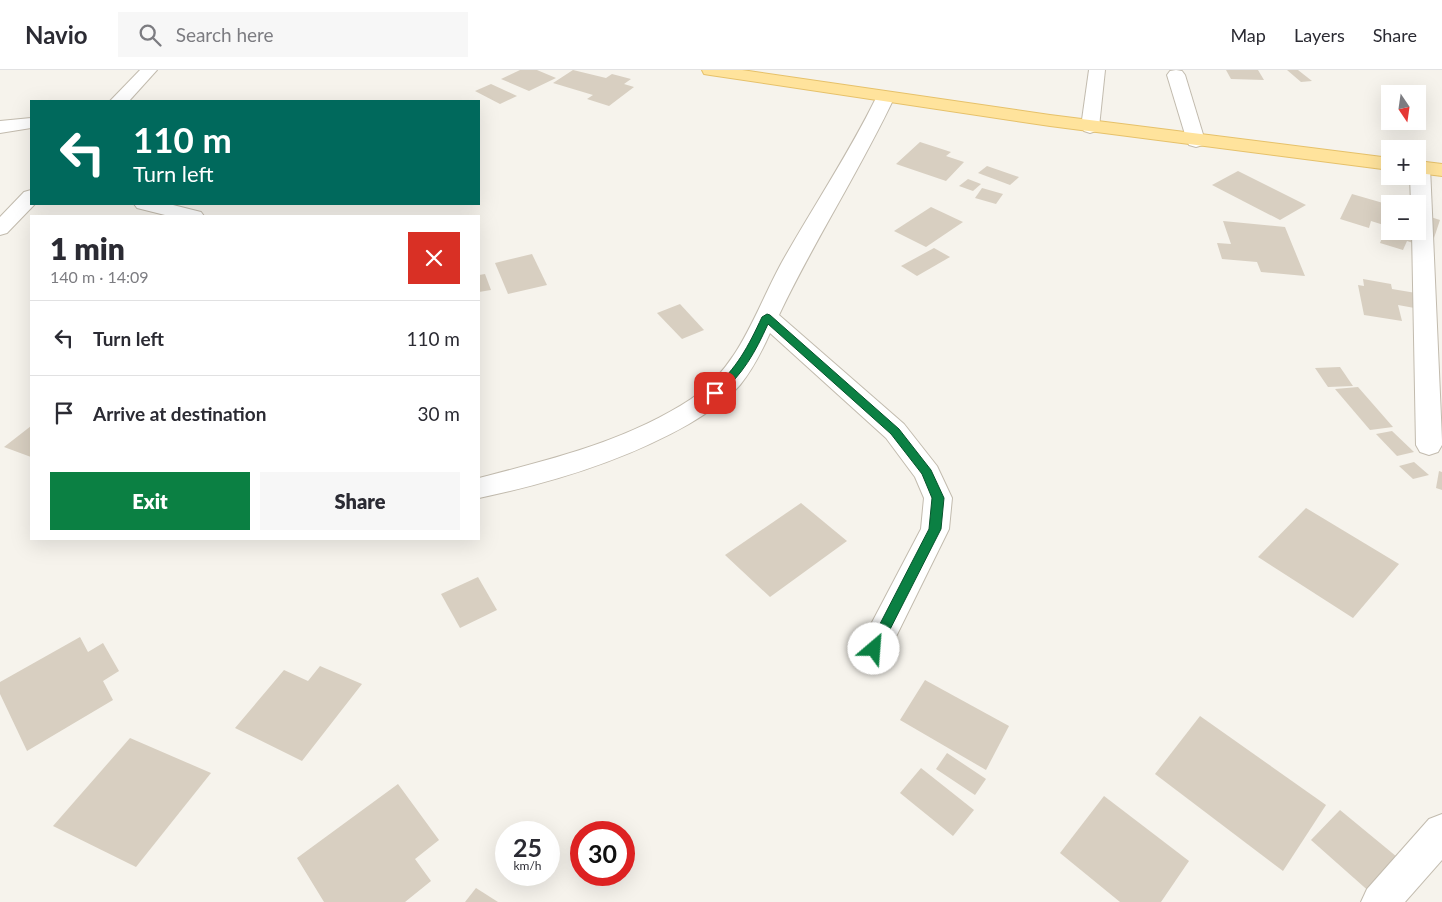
<!DOCTYPE html>
<html lang="en">
<head>
<meta charset="utf-8">
<style>
	:root { --surface:#fff; --page:#f7f7f7; --text:#2b2b33; --muted:#7c7c81; --line:#e1e1e2; --accent:#0b8043 }
	body { margin:0; font-family:Lato,sans-serif; background:var(--page); color:var(--text); height:100vh; display:flex; flex-direction:column; font-size:19px; white-space:nowrap }
	* { box-sizing:border-box; margin:0 }
	p { font-size:16px; color:var(--muted) }
	.icon { flex:none; width:28px; height:28px; fill:none; stroke:currentColor; stroke-width:2; stroke-linecap:round; stroke-linejoin:round }
	.map { position:relative; flex:1; overflow:hidden }
	.details { position:absolute; left:30px; top:145px; width:450px; height:325px; display:flex; flex-direction:column; background:var(--surface); border-radius:0px; box-shadow:0 5px 20px #0002 }
	.details>* { flex:none }
	.banner { position:absolute; left:30px; top:30px; width:450px; height:105px; border-radius:0px; box-shadow:0 5px 20px #0002; background:#00695c; color:#fff; overflow:hidden }
	.needle { width:32px; rotate:167deg }
	.buttons { position:absolute; left:1381px; top:15px; display:grid; gap:10px }
	.buttons a { display:grid; place-items:center; width:45px; height:45px; border-radius:0px; background:var(--surface); box-shadow:0 5px 20px #0002; font-size:25px }
	.speed { position:absolute; left:495px; top:751px; display:flex; gap:10px; font-size:25px; font-weight:700; text-align:center }
	.speed>* { display:grid; place-content:center; width:65px; height:65px; border-radius:50%; background:var(--surface); box-shadow:0 5px 20px #0002; line-height:1 }
	.speed small { font-size:12px; font-weight:400 }
	.speed .limit { border:8px solid #d22; background:#fff; color:#111 }
	.pin { position:absolute; display:grid; place-items:center; width:42px; height:42px; color:#fff; margin:-21px; border-radius:10px; box-shadow:0 2px 8px #0006 }
	.me { position:absolute; width:55px; margin:-28px; rotate:27deg; stroke-linejoin:round; filter:drop-shadow(0 0 4px #0008) }
	.turn { display:flex; align-items:center; gap:18px; height:105px; padding:0 20px; font-size:22px }
	.turn .icon { width:65px; height:65px; stroke-width:2.5 }
	.turn b { display:block; font-size:35px; line-height:42px }
	.round { display:grid; place-items:center; flex:none; width:52px; height:52px; border-radius:0px; background:var(--page) }
	.headline { display:flex; align-items:center; justify-content:space-between; height:85px; padding:0 20px }
	h1 { font-size:30px; font-weight:800; line-height:38px }
	.cta { display:flex; gap:10px; margin-top:auto; padding:10px 20px }
	.cta a { flex:1; height:58px; border-radius:0px; background:var(--accent); color:#fff; font-size:20px; font-weight:800; line-height:58px; text-align:center }
	.cta a+a { background:var(--page); color:var(--text) }
	ul { padding:0; list-style:none }
	li { display:flex; align-items:center; gap:15px; height:75px; padding:0 20px; border-top:1px solid var(--line) }
	li div { flex:1 }
	li b { display:block; font-size:19px }
	li em { font-style:normal }
	header { display:flex; align-items:center; gap:30px; box-sizing:border-box; height:70px; padding:0 25px; background:var(--surface); border-bottom:1px solid var(--line) }
	header strong { font-size:24px }
	nav { display:flex; gap:28px; margin-inline-start:auto; font-size:18px }
	.search { width:350px; height:45px; background:var(--page); display:flex; align-items:center; gap:12px; box-sizing:border-box; padding:0 18px; border-radius:0px; color:var(--muted); font-size:19px }
	.map>svg:first-child { display:block }
</style>
</head>
<body>
<header>
<strong>Navio</strong>
<div class="search"><svg class="icon" aria-label="search" viewBox="0 0 24 24"><circle cx="10" cy="10" r="6"/><path d="M15 15l6 6"/></svg>Search here</div>
<nav><a>Map</a><a>Layers</a><a>Share</a></nav>
</header>
<div class="map">
<svg width="1442" height="832" viewBox="0 0 1442 832">
	<rect width="100%" height="100%" fill="#f6f3ec"/>
	<g fill="#d8cfc1">
		<path d="M 520,0 L 537,0 L 556,8 L 529,21 L 501,9 Z"/>
		<path d="M 573,0 L 606,8 L 612,4 L 631,9 L 624,14 L 634,17 L 609,36 L 587,29 L 593,25 L 553,13 Z"/>
		<path d="M 1226,0 L 1258,0 L 1264,10 L 1231,9 Z"/>
		<path d="M 1287,0 L 1298,0 L 1312,11 L 1301,12 Z"/>
		<path d="M 491,14 L 517,26 L 500,34 L 475,21 Z"/>
		<path d="M 920,72 L 951,82 L 946,86 L 964,92 L 946,111 L 896,94 Z"/>
		<path d="M 987,96 L 1019,107 L 1010,115 L 978,103 Z"/>
		<path d="M 1238,101 L 1306,135 L 1280,150 L 1212,115 Z"/>
		<path d="M 968,109 L 981,114 L 973,121 L 959,116 Z"/>
		<path d="M 982,118 L 1003,124 L 996,134 L 975,128 Z"/>
		<path d="M 1352,124 L 1390,135 L 1390,161 L 1418,161 L 1418,143 L 1440,150 L 1433,171 L 1425,177 L 1407,171 L 1403,180 L 1380,173 L 1387,156 L 1371,151 L 1369,158 L 1340,149 Z"/>
		<path d="M 931,137 L 963,152 L 926,177 L 894,161 Z"/>
		<path d="M 1223,151 L 1285,157 L 1305,206 L 1261,202 L 1257,192 L 1222,189 L 1217,173 L 1231,174 Z"/>
		<path d="M 934,178 L 950,187 L 917,206 L 901,196 Z"/>
		<path d="M 532,184 L 547,215 L 508,224 L 495,193 Z"/>
		<path d="M 485,204 L 491,220 L 479,222 L 479,205 Z"/>
		<path d="M 1363,209 L 1391,214 L 1392,219 L 1416,223 L 1420,239 L 1398,235 L 1402,251 L 1364,245 L 1358,215 L 1364,216 Z"/>
		<path d="M 680,234 L 704,260 L 682,269 L 657,243 Z"/>
		<path d="M 1340,297 L 1353,316 L 1328,317 L 1315,298 Z"/>
		<path d="M 1358,317 L 1393,357 L 1370,360 L 1335,319 Z"/>
		<path d="M 31,356 L 31,387 L 4,377 Z"/>
		<path d="M 1392,361 L 1414,382 L 1397,386 L 1376,364 Z"/>
		<path d="M 1414,392 L 1429,405 L 1413,409 L 1399,396 Z"/>
		<path d="M 1439,401 L 1442,402 L 1442,420 L 1436,418 Z"/>
		<path d="M 801,433 L 847,471 L 770,527 L 725,485 Z"/>
		<path d="M 1306,438 L 1399,494 L 1353,548 L 1258,487 Z"/>
		<path d="M 478,507 L 497,540 L 460,558 L 441,524 Z"/>
		<path d="M 80,567 L 88,582 L 103,573 L 119,601 L 103,611 L 113,630 L 27,681 L 0,624 L 0,612 Z"/>
		<path d="M 320,596 L 362,614 L 302,691 L 235,658 L 284,600 L 308,611 Z"/>
		<path d="M 925,610 L 1009,656 L 986,700 L 900,650 Z"/>
		<path d="M 1200,646 L 1326,735 L 1283,801 L 1155,704 Z"/>
		<path d="M 130,668 L 211,703 L 136,797 L 53,756 Z"/>
		<path d="M 947,683 L 986,709 L 975,725 L 936,699 Z"/>
		<path d="M 921,698 L 974,740 L 953,766 L 900,723 Z"/>
		<path d="M 398,714 L 439,770 L 415,789 L 431,811 L 405,832 L 324,832 L 297,788 Z"/>
		<path d="M 1104,726 L 1189,791 L 1161,832 L 1120,832 L 1060,783 Z"/>
		<path d="M 1340,740 L 1414,801 L 1388,832 L 1381,832 L 1311,770 Z"/>
		<path d="M 476,818 L 498,832 L 465,832 Z"/>
	</g>
	<g fill="none" stroke-linecap="round" stroke-linejoin="round">
		<defs>
			<g id="minor">
				<path d="M 140,0 L 157,0 L 129,31 L 110,31 Z"/>
				<path d="M 1089,0 L 1105,0 L 1099,57 L 1096,61 L 1090,63 L 1084,61 L 1081,57 Z"/>
				<path d="M 1176,0 L 1182,1 L 1185,5 L 1205,71 L 1203,75 L 1196,77 L 1189,75 L 1187,71 L 1167,5 L 1170,1 Z"/>
				<path d="M 885,23 L 891,24 L 894,28 C 859,102 814,171 779,245 L 904,354 L 937,396 L 952,428 L 949,459 L 885,589 L 874,593 L 863,589 L 858,579 L 921,459 L 924,428 L 915,407 L 886,368 L 770,263 C 762,281 753,299 740,315 C 726,331 707,343 689,354 C 624,391 551,413 479,428 L 479,408 C 552,389 627,371 691,329 C 740,297 755,241 782,192 C 813,137 848,85 876,28 L 879,24 Z"/>
				<path d="M 31,48 L 31,58 L 0,63 L 0,51 Z"/>
				<path d="M 1420,91 L 1427,93 L 1430,97 L 1442,370 L 1442,375 L 1438,382 L 1429,385 L 1420,382 L 1416,375 L 1412,161 L 1418,161 L 1418,134 L 1411,134 L 1410,106 L 1418,106 L 1418,92 Z"/>
				<path d="M 31,120 L 31,134 L 35,134 L 7,163 L 0,165 L 0,147 L 24,122 Z"/>
				<path d="M 134,134 L 169,134 L 201,142 L 204,146 L 169,146 L 137,138 Z"/>
				<path d="M 1442,744 L 1442,790 L 1405,832 L 1361,832 L 1367,819 L 1429,749 Z"/>
			</g>
			<g id="major">
				<path d="M 702,0 L 742,0 L 1050,45 L 1390,88 L 1390,100 L 1050,56 L 710,5 L 704,4 Z"/>
				<path d="M 1418,91 L 1442,94 L 1442,106 L 1418,103 Z"/>
			</g>
		</defs>
		<use href="#minor" stroke="#c2bbae" stroke-width="2"/>
		<use href="#major" stroke="#e6c16a" stroke-width="2"/>
		<use href="#minor" fill="#fff" fill-rule="evenodd"/>
		<use href="#major" fill="#ffe39c" fill-rule="evenodd"/>
	</g>
	<path fill="#0b8043" stroke="#07532c" d="M 767,244 L 770,245 L 899,359 L 931,400 L 944,428 L 941,459 L 878,583 L 874,585 L 869,583 L 867,579 L 929,459 L 932,428 L 922,404 L 891,364 L 768,254 C 755,283 743,304 719,325 L 712,325 L 710,323 L 712,320 C 737,298 748,277 762,247 Z"/>
</svg>
<div class="buttons">
<a><svg class="needle" viewBox="-14 -14 28 28"><path d="M0-13l5 13h-10z" fill="#e53935"/><path d="M0 13l5-13h-10z" fill="#7c7c81"/></svg></a>
<a>+</a>
<a>−</a>
</div>
<div class="speed"><div>25<small>km/h</small></div><div class="limit">30</div></div>
<div class="pin" style="left:715px;top:323px;background:#d93025"><svg class="icon" aria-label="arrive" viewBox="0 0 24 24"><path d="M6 21V4h12l-3 4 3 4H6"/></svg></div>
<svg class="me" style="left:874px;top:579px" viewBox="-20 -20 40 40"><circle r="19" fill="#fff"/><path d="M0-13L10 11 0 6-10 11z" fill="#0b8043"/></svg>
<div class="banner">
<div class="turn"><svg class="icon" aria-label="left" viewBox="0 0 24 24"><path d="M17 20v-9H6M10 6l-5 5 5 5"/></svg><div><b>110 m</b>Turn left</div></div>
</div>
<section class="details">
<div class="headline"><div><h1>1 min</h1><p>140 m · 14:09</p></div><a class="round" style="background:#d93025;color:#fff"><svg class="icon" aria-label="close" viewBox="0 0 24 24"><path d="M6 6l12 12M18 6L6 18"/></svg></a></div>
<ul>
<li><svg class="icon" aria-label="left" viewBox="0 0 24 24"><path d="M17 20v-9H6M10 6l-5 5 5 5"/></svg><div><b>Turn left</b></div><em>110 m</em></li>
<li><svg class="icon" aria-label="arrive" viewBox="0 0 24 24"><path d="M6 21V4h12l-3 4 3 4H6"/></svg><div><b>Arrive at destination</b></div><em>30 m</em></li>
</ul>
<div class="cta"><a>Exit</a><a>Share</a></div>
</section>
</div>
</body>
</html>
